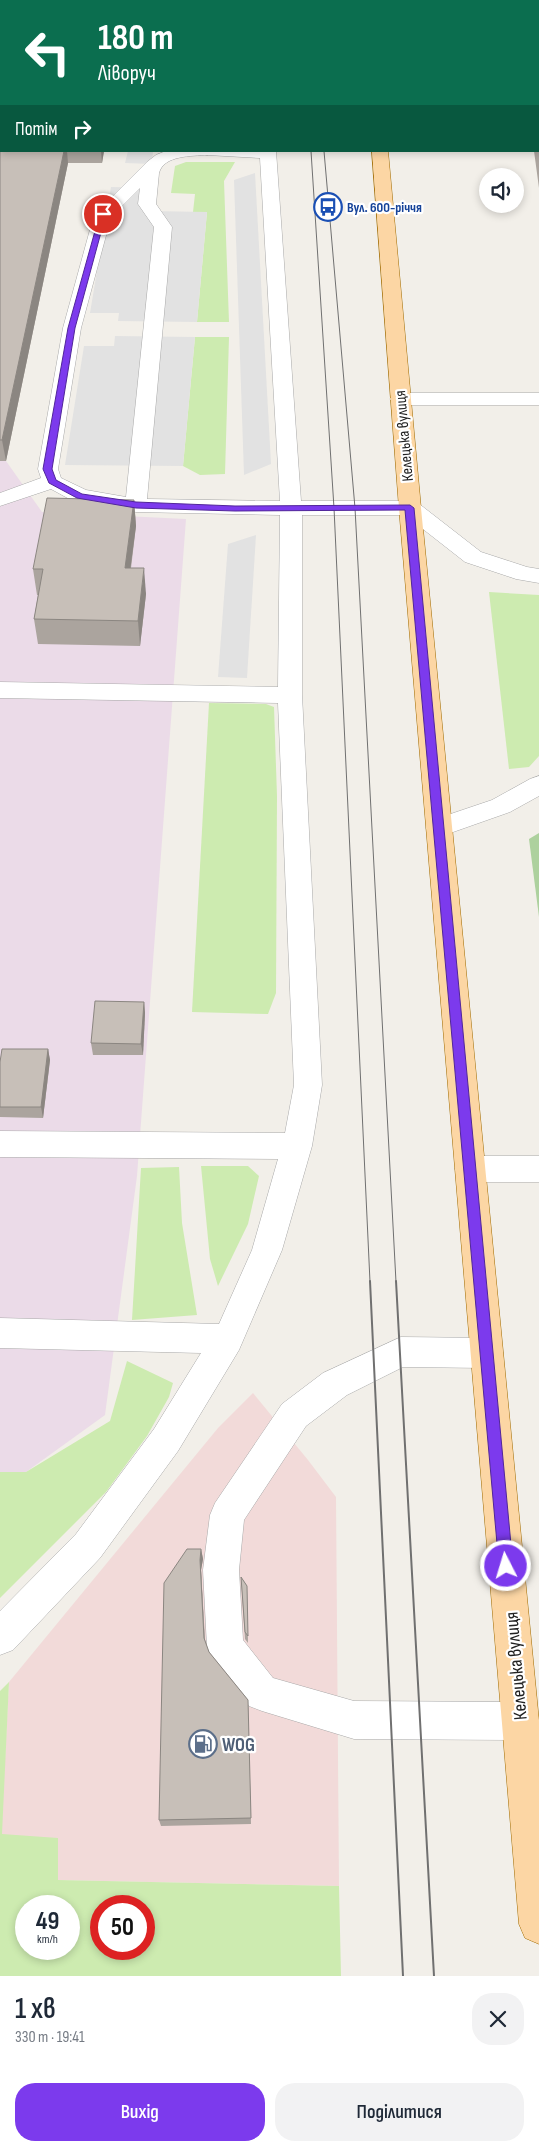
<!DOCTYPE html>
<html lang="uk">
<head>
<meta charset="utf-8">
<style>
	:root { --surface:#fff; --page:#f2f2f3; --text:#1f2937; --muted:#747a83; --accent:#7c3aed }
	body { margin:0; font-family:"Sofia Sans Condensed",sans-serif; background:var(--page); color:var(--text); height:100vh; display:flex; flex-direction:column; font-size:19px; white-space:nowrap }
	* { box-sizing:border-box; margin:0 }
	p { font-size:16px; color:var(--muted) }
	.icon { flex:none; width:28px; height:28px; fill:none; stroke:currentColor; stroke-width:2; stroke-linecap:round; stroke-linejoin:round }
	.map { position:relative; height:1976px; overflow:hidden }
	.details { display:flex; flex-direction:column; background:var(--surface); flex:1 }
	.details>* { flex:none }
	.guide { position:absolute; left:0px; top:0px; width:540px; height:152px; box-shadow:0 2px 8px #0003; background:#0b6e4f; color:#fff; overflow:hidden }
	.tools { position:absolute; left:479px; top:168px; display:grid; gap:10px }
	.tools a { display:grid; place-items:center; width:45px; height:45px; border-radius:50%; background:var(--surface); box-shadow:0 2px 8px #0003; font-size:25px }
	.speed { position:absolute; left:15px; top:1895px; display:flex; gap:10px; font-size:25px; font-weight:700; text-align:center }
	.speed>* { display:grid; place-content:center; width:65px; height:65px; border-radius:50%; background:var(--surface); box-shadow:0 2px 8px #0003; line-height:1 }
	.speed small { font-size:12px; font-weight:400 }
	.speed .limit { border:8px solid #d22; background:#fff; color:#111 }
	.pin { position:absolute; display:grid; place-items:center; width:42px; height:42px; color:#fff; margin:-21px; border:2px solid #fff; border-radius:50%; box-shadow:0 1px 5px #0007 }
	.me { position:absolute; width:55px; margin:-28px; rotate:355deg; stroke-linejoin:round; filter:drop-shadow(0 0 4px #0008) }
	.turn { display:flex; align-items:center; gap:18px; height:105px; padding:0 15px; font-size:22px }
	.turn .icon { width:65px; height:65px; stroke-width:2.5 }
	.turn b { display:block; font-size:35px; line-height:42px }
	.then { display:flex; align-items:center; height:48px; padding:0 15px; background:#0003; gap:10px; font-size:19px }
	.round { display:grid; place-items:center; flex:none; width:52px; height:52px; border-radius:20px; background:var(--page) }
	.headline { display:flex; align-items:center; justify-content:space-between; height:85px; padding:0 15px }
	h1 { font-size:30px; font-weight:600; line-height:38px }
	.primary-button { display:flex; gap:10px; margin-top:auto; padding:10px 15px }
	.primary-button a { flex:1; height:58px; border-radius:20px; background:var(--accent); color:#fff; font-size:20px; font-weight:600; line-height:58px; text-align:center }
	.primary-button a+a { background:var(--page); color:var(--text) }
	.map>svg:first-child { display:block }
</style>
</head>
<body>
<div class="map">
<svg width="539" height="1976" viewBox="0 0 539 1976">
	<rect width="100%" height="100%" fill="#f2efe9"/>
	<path fill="#f2dad9" d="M 253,1393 L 308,1460 L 336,1497 L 339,1886 L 58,1880 L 1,1834 L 9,1682 L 218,1428 Z"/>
	<path fill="#ebdbe8" d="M 0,461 L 6,461 L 42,512 L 186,519 L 137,1176 L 105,1415 L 26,1472 L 0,1472 Z"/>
	<g fill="#cdebb0" fill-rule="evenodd">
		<path d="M 186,162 L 235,162 L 224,181 L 229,322 L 197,322 L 207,212 L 193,212 L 195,194 L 171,193 L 175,166 Z"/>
		<path d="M 195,337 L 229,337 L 225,474 L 200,475 L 183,466 Z"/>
		<path d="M 489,592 L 539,595 L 539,756 L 529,767 L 509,769 Z"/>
		<path d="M 209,703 L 266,704 L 274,707 L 277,796 L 276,993 L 268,1014 L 192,1012 Z"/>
		<path d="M 201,1166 L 248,1166 L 259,1176 L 248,1224 L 218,1286 L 210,1259 Z"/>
		<path d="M 179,1167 L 182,1223 L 197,1315 L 132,1320 L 141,1168 Z"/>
		<path d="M 127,1361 L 173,1383 L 169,1397 L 147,1436 L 106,1492 L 0,1598 L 0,1472 L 26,1472 L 110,1421 Z"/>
		<path d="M 9,1682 L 2,1834 L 58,1838 L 58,1880 L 339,1886 L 341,1976 L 0,1976 L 0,1691 ZM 26,1906 L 69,1906 L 69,1949 L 26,1949 ZM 101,1906 L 144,1906 L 144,1949 L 101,1949 Z"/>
	</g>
	<path fill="#add19e" d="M 539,833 L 539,917 L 529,839 Z"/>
	<g fill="#e2e2e2">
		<path d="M 128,151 L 153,151 L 152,164 L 125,163 Z"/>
		<path d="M 255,173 L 271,464 L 244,475 L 234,180 Z"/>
		<path d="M 111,187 L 153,188 L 150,211 L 207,212 L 197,322 L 118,321 L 119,313 L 90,313 Z"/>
		<path d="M 115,336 L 195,337 L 183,466 L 65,465 L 84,346 L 114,346 Z"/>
		<path d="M 256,535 L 247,678 L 218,677 L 228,544 Z"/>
	</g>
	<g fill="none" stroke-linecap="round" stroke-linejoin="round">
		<defs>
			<g id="minor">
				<path d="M 0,0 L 65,0 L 65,1 L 1,1 L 0,5 Z"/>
				<rect x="175" y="0" width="14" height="1"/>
				<rect x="281" y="0" width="14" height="1"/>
				<path d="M 166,151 L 276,151 L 301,501 L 410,501 L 418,503 L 481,552 L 527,567 L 539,569 L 539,583 L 516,579 L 465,562 L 405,515 L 302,515 L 302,695 L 322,1085 L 312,1146 L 282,1250 L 239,1350 L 178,1451 L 100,1558 L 13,1650 L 0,1655 L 0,1611 L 76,1534 L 154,1429 L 201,1353 L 0,1348 L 0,1318 L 219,1324 L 252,1250 L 278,1159 L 0,1157 L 0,1131 L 285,1133 L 294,1085 L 278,703 L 0,698 L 0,682 L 278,687 L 280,515 L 136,512 L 73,501 L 51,489 L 0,506 L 0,493 L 41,478 L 38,469 L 63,328 L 94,215 L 147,162 L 156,155 ZM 207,155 L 260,158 L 280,501 L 147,499 L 172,227 L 156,204 L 159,173 C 164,155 192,156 207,155 ZM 140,188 L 138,204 L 154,227 L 126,497 L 86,490 L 61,478 L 58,469 L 81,328 L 111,217 Z"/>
				<path d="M 400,393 L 539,393 L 539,405 L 400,405 L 393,403 L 390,399 L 393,395 Z"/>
				<path d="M 539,776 L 539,796 L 510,812 L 439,837 L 430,835 L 426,828 L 430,821 L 492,800 L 530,779 Z"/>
				<path d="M 470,1156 L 539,1156 L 539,1182 L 470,1182 L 459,1178 L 455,1169 L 459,1160 Z"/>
				<path d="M 401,1337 L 487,1338 L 498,1342 L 503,1353 L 498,1364 L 487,1368 L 403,1367 L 347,1395 L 306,1426 L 244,1520 L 239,1570 L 243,1640 L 273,1678 L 354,1701 L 520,1702 L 533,1708 L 539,1721 L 533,1734 L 520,1740 L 354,1739 L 262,1711 L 249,1706 L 212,1660 L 207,1647 L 203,1570 L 210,1515 L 215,1503 L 282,1404 L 323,1373 Z"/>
			</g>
			<g id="major">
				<rect x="362" y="0" width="14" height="1"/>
				<path d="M 372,151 L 388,151 L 421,508 L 539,1721 L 539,1944 L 525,1938 L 519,1924 L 399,508 Z"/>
			</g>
		</defs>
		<use href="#minor" stroke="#a9a9a9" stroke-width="1"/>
		<use href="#major" stroke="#a06b00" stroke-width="1"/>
		<use href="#minor" fill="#fff" fill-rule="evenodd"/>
		<use href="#major" fill="#fcd6a4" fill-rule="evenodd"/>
		<g stroke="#707070" stroke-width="1">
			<path d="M 311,151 L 334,508 L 370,1282"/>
			<path d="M 324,151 L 355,508 L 396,1282"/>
		</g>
		<g stroke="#707070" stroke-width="2">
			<path d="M 370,1281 L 403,1976"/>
			<path d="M 396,1281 L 434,1976"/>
		</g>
	</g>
	<g fill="#aba49e">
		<path d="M 539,46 L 539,188 L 534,151 L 539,151 Z"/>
		<path d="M 0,57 L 1,151 L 104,151 L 102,163 L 68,163 L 6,461 L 0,461 Z"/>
		<path d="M 134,500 L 136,526 L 131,568 L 146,594 L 140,646 L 38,644 L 34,619 L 38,595 L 37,595 L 33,569 Z"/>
		<path d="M 144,1002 L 145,1013 L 143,1055 L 93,1055 L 91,1043 Z"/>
		<path d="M 48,1049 L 50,1060 L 43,1118 L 0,1117 L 0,1062 Z"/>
		<path d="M 201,1549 L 203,1559 L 201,1570 L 205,1640 L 209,1652 L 248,1700 L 251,1824 L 161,1826 L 159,1820 Z"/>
		<path d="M 241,1577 L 247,1586 L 248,1643 L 245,1639 Z"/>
	</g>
	<g fill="#8b8681">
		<path d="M 64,151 L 67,151 L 68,163 L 6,461 L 2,440 Z"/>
		<path d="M 101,151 L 104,151 L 102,163 Z"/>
		<path d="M 134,500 L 136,526 L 127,594 L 125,568 Z"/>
		<path d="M 144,568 L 146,594 L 140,646 L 138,621 Z"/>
		<path d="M 144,1002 L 145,1013 L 143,1055 L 141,1044 Z"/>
		<path d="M 48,1049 L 50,1060 L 43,1118 L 41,1107 Z"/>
		<path d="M 201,1549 L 203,1559 L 201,1570 L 205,1647 L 200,1560 Z"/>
	</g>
	<g fill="#c7bfb8" stroke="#8b8681">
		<path d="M 0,57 L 1,57 L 1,151 L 64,151 L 2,440 L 0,440 Z"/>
		<path d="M 47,498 L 134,500 L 125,568 L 144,568 L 138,621 L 34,619 L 43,569 L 33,569 Z"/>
		<path d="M 95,1001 L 144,1002 L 141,1044 L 91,1043 Z"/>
		<path d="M 2,1049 L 48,1049 L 41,1107 L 0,1107 L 0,1062 Z"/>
		<path d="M 187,1549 L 201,1549 L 200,1560 L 204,1638 L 209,1652 L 248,1700 L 251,1818 L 159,1820 L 164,1583 Z"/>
		<path d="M 241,1577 L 247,1586 L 248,1636 L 245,1632 Z"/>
	</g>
	<path fill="#7c3aed" stroke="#51269a" d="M 100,213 L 106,214 L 75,328 L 52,469 L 56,480 L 82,494 L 136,502 L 235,506 L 410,505 L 414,508 L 513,1566 L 511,1571 L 506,1573 L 501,1571 L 499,1566 L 405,510 L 235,511 L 136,508 L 77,498 L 49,483 L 43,469 L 68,328 Z"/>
	<defs>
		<symbol id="bus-ring" viewBox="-11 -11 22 22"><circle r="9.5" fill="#fff" stroke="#1a4fb4" stroke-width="1.5"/><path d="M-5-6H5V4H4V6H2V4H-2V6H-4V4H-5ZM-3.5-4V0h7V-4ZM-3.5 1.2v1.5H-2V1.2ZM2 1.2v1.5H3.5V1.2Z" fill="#1a4fb4"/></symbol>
		<symbol id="fuel-ring" viewBox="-11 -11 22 22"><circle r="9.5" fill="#fff" stroke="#5c6f8a" stroke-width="1.5"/><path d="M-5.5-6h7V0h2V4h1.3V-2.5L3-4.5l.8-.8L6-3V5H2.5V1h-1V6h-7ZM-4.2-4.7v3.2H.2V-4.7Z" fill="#5c6f8a"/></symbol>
	</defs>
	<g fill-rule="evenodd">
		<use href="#bus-ring" x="312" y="191" width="32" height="32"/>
		<use href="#fuel-ring" x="187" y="1728" width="32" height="32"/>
	</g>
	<g text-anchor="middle" stroke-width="4.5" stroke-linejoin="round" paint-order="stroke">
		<g font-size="14" font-weight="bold" fill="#164399" stroke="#fff" text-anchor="start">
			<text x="347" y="212">Вул. 600-річчя</text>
		</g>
		<g font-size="16" fill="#222" stroke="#fff">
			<text transform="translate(403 436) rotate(-95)" y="6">Келецька вулиця</text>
		</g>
		<g font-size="19" fill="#222" stroke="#fff">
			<text transform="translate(515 1666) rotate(-95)" y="7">Келецька вулиця</text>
		</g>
		<g font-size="19" font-weight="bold" fill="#4e5e75" stroke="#fff" text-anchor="start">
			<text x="222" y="1751">WOG</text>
		</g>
	</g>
</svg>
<div class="tools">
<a><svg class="icon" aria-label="sound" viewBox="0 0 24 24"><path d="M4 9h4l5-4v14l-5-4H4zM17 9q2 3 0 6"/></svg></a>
</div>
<div class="speed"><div>49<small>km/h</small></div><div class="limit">50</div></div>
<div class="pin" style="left:103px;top:214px;background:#d93025"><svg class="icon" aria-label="arrive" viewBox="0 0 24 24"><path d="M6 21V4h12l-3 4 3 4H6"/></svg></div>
<svg class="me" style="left:506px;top:1566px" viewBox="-20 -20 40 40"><circle r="17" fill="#7c3aed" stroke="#fff" stroke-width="3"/><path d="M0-11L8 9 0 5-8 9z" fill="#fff"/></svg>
<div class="guide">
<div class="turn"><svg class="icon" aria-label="left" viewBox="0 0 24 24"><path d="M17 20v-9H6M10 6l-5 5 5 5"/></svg><div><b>180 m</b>Ліворуч</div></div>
<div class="then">Потім<svg class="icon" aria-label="right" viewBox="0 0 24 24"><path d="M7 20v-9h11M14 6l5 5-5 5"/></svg></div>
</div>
</div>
<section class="details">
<div class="headline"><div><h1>1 хв</h1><p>330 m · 19:41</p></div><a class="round"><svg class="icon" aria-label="close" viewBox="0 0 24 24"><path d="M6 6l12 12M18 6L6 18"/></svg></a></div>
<div class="primary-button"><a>Вихід</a><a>Поділитися</a></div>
</section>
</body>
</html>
